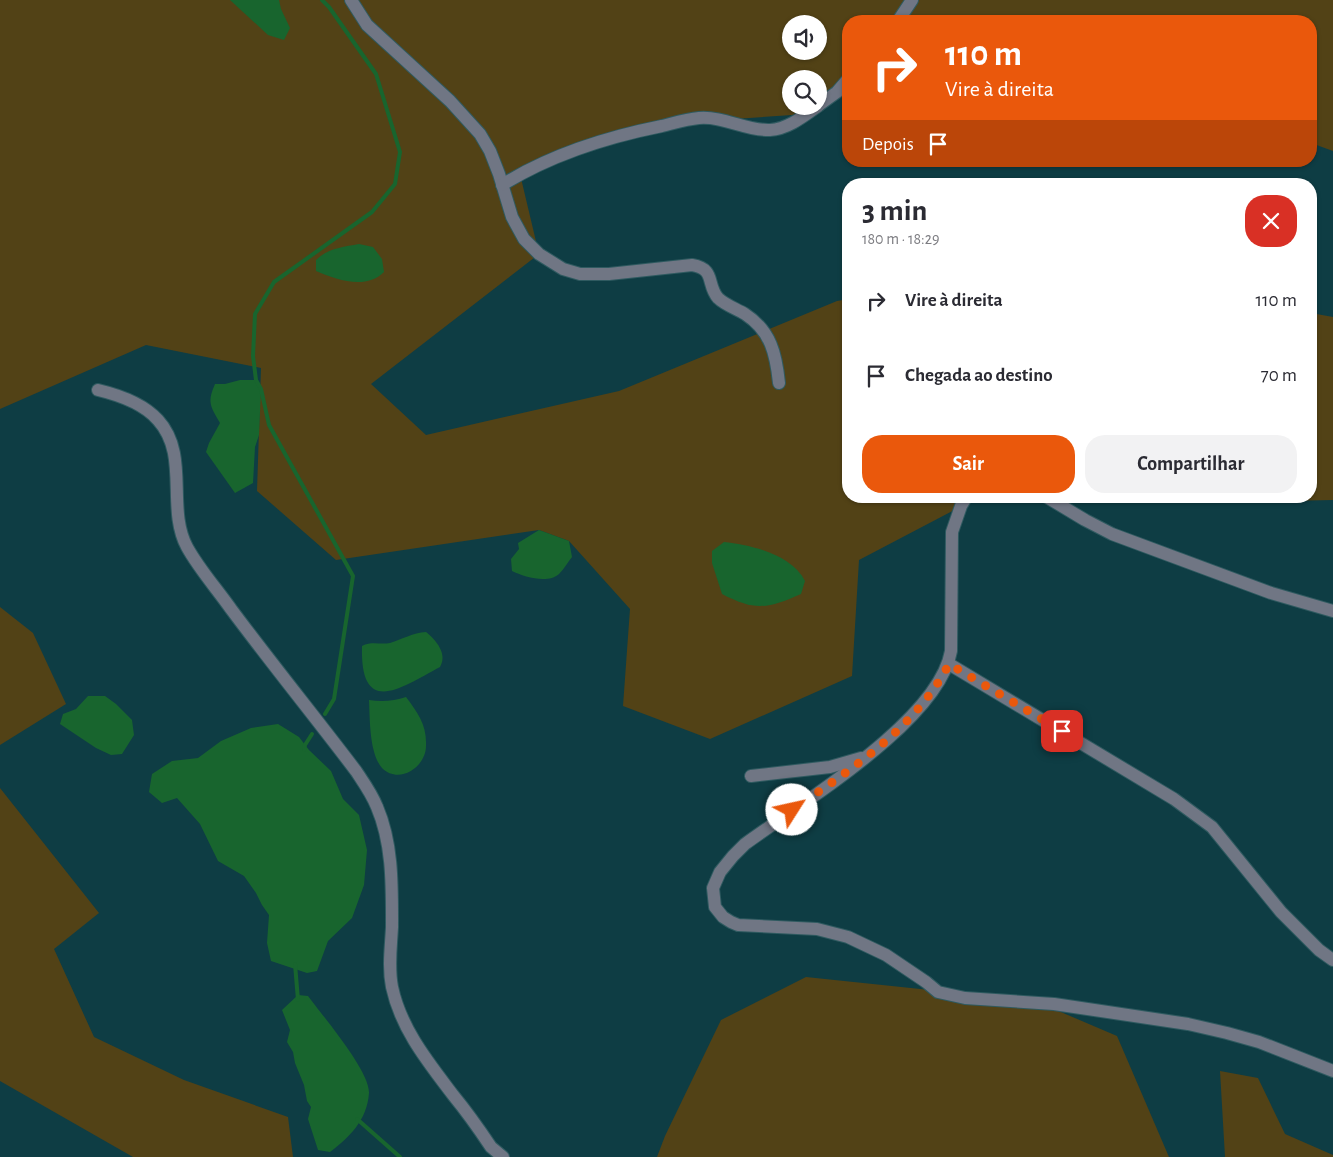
<!DOCTYPE html>
<html lang="pt">
<head>
<meta charset="utf-8">
<style>
	:root { --surface:#fff; --page:#f2f2f3; --text:#2b2b33; --muted:#7c7c81; --accent:#ea580c }
	body { margin:0; font-family:"Alegreya Sans",sans-serif; background:var(--page); color:var(--text); height:100vh; display:flex; flex-direction:column; font-size:19px; white-space:nowrap }
	* { box-sizing:border-box; margin:0 }
	p { font-size:16px; color:var(--muted) }
	.icon { flex:none; width:28px; height:28px; fill:none; stroke:currentColor; stroke-width:2; stroke-linecap:round; stroke-linejoin:round }
	.map { position:relative; flex:1; overflow:hidden }
	.side { position:absolute; left:842px; top:178px; width:475px; height:325px; display:flex; flex-direction:column; background:var(--surface); border-radius:20px; box-shadow:0 1px 4px #0004 }
	.side>* { flex:none }
	.guide { position:absolute; left:842px; top:15px; width:475px; height:152px; border-radius:20px; box-shadow:0 1px 4px #0004; background:#ea580c; color:#fff; overflow:hidden }
	.buttons { position:absolute; left:782px; top:15px; display:grid; gap:10px }
	.buttons a { display:grid; place-items:center; width:45px; height:45px; border-radius:50%; background:var(--surface); box-shadow:0 1px 4px #0004; font-size:25px }
	.pin { position:absolute; display:grid; place-items:center; width:42px; height:42px; color:#fff; margin:-21px; border-radius:10px; box-shadow:0 2px 8px #0006 }
	.me { position:absolute; width:55px; margin:-28px; rotate:55deg; stroke-linejoin:round; filter:drop-shadow(0 0 4px #0008) }
	.turn { display:flex; align-items:center; gap:18px; height:105px; padding:0 20px; font-size:22px }
	.turn .icon { width:65px; height:65px; stroke-width:2.5 }
	.turn b { display:block; font-size:35px; line-height:42px }
	.then { display:flex; align-items:center; height:48px; padding:0 20px; background:#0003; gap:10px; font-size:19px }
	.round { display:grid; place-items:center; flex:none; width:52px; height:52px; border-radius:20px; background:var(--page) }
	.overview { display:flex; align-items:center; justify-content:space-between; height:85px; padding:0 20px }
	h1 { font-size:30px; font-weight:600; line-height:38px }
	.primary-button { display:flex; gap:10px; margin-top:auto; padding:10px 20px }
	.primary-button a { flex:1; height:58px; border-radius:20px; background:var(--accent); color:#fff; font-size:20px; font-weight:600; line-height:58px; text-align:center }
	.primary-button a+a { background:var(--page); color:var(--text) }
	ul { padding:0; list-style:none }
	li { display:flex; align-items:center; gap:15px; height:75px; padding:0 20px }
	li div { flex:1 }
	li b { display:block; font-size:19px }
	li em { font-style:normal }
	.map>svg:first-child { display:block }
</style>
</head>
<body>
<div class="map">
<svg width="1333" height="1157" viewBox="0 0 1333 1157">
	<rect width="100%" height="100%" fill="#0e3d44"/>
	<g fill="#524216" fill-rule="evenodd">
		<path d="M 0,0 L 1333,0 L 1333,151 L 1311,143 L 1311,21 L 849,21 L 849,71 L 819,101 L 819,79 L 791,79 L 791,106 L 814,106 L 807,114 L 675,123 L 520,174 L 539,254 L 371,384 L 426,435 L 619,391 L 837,301 L 849,299 L 849,496 L 981,496 L 859,560 L 852,676 L 710,739 L 623,706 L 630,609 L 569,541 L 539,530 L 336,560 L 257,491 L 261,368 L 146,345 L 0,409 ZM 791,24 L 819,24 L 819,51 L 791,51 Z"/>
		<path d="M 1311,313 L 1333,317 L 1333,500 L 1288,501 L 1229,496 L 1311,496 Z"/>
		<path d="M 0,607 L 33,633 L 66,704 L 0,745 Z"/>
		<path d="M 0,788 L 99,913 L 54,949 L 94,1037 L 184,1080 L 288,1117 L 293,1157 L 133,1157 L 0,1081 Z"/>
		<path d="M 806,977 L 1035,1001 L 1117,1036 L 1169,1157 L 657,1157 L 665,1136 L 721,1020 Z"/>
		<path d="M 1220,1071 L 1258,1078 L 1285,1134 L 1333,1155 L 1333,1157 L 1225,1157 Z"/>
	</g>
	<g fill="#18652e">
		<path d="M 230,0 L 279,0 L 281,9 L 290,28 L 284,40 L 268,35 Z"/>
		<path d="M 359,244 L 373,247 L 382,259 L 384,272 C 366,290 337,280 316,271 L 316,260 C 328,248 343,247 359,244 Z"/>
		<path d="M 240,380 L 256,380 L 261,389 L 259,435 L 255,447 L 253,483 L 235,493 L 206,452 L 209,443 L 220,423 C 210,406 207,402 215,384 L 225,384 Z"/>
		<path d="M 539,530 L 569,541 L 572,557 C 568,562 564,569 559,574 C 548,584 524,577 512,571 L 511,559 L 519,549 L 518,543 Z"/>
		<path d="M 724,542 C 751,545 791,554 805,581 L 801,594 C 767,609 755,611 722,594 L 712,563 L 712,551 Z"/>
		<path d="M 426,632 C 436,640 448,654 440,667 C 401,688 360,718 362,646 C 372,641 380,645 390,643 C 402,639 413,633 426,632 Z"/>
		<path d="M 88,696 L 105,696 L 116,704 L 132,720 L 134,735 L 122,754 L 111,755 L 96,748 L 60,724 L 63,714 L 76,709 Z"/>
		<path d="M 406,697 C 418,713 427,725 426,746 C 426,767 399,785 382,768 C 369,753 370,718 369,700 C 382,702 394,701 406,697 Z"/>
		<path d="M 278,724 L 299,737 L 309,750 L 331,771 L 343,799 L 359,815 L 367,850 L 364,885 L 352,918 L 328,941 L 317,971 L 307,973 L 271,961 L 267,943 L 269,915 L 262,905 L 256,893 L 244,876 L 218,861 L 200,824 L 177,798 L 162,803 L 149,792 L 152,774 L 172,761 L 198,758 L 221,741 L 251,728 Z"/>
		<path d="M 298,995 L 308,996 C 322,1015 370,1071 369,1093 C 367,1120 350,1137 330,1152 L 318,1150 L 308,1119 L 311,1107 L 307,1101 L 304,1085 L 295,1063 L 293,1052 L 287,1042 L 290,1030 L 282,1010 Z"/>
	</g>
	<g fill="none" stroke-linecap="round" stroke-linejoin="round">
		<g stroke="#18652e" stroke-width="4">
			<path d="M 322,0 L 329,7 L 376,74 L 400,152 L 395,184 L 372,212 L 274,282 L 255,314 L 253,356 L 256,380 L 261,389 L 269,425 L 353,576 L 334,699 L 325,714"/>
			<path d="M 304,750 L 305,745 L 312,734"/>
			<path d="M 295,964 L 298,1000"/>
			<path d="M 357,1119 L 400,1157"/>
		</g>
		<defs>
			<g id="minor">
				<path d="M 351,0 L 367,25 L 450,101 L 480,134 L 490,151 L 499,174 L 512,217 L 524,239 L 539,254 L 563,269 L 580,274 L 609,274 L 692,265 C 716,269 706,284 718,298 C 725,305 737,309 745,314 C 771,331 776,354 779,383"/>
				<path d="M 898,21 L 912,0"/>
				<path d="M 819,105 L 837,92 L 849,78"/>
				<path d="M 502,185 C 550,155 607,137 662,126 C 674,123 687,119 699,118 C 724,116 746,131 770,130 C 788,129 804,116 818,106"/>
				<path d="M 98,390 C 119,395 143,403 158,420 C 190,455 166,508 187,547 C 199,569 217,589 231,609 C 272,664 315,717 356,771 C 364,783 372,794 377,807 C 393,844 392,887 392,927 C 391,947 388,967 392,987 C 401,1029 428,1062 453,1095 C 467,1112 479,1129 491,1147 L 503,1157"/>
				<path d="M 967,496 L 961,506 L 952,532 L 951,651 C 939,721 801,803 745,844 L 733,856 L 720,872 L 713,888 L 715,907 L 723,917 L 731,922 L 738,925 L 817,929 L 848,937 L 886,955 L 926,982 L 938,992 L 965,998 L 1054,1004 L 1188,1024 L 1227,1033 L 1259,1042 L 1333,1071"/>
				<path d="M 1045,496 L 1085,520 L 1112,534 L 1271,593 L 1333,611"/>
				<path d="M 949,664 L 1174,799 L 1212,827 L 1281,912 L 1319,950 L 1333,960"/>
				<path d="M 751,776 L 830,767 L 861,758"/>
			</g>
		</defs>
		<use href="#minor" stroke="#2f5a60" stroke-width="14"/>
		<use href="#minor" stroke="#707684" stroke-width="12"/>
	</g>
	<g fill="none" stroke-linecap="round" stroke-linejoin="round">
		<path stroke="#ea580c" stroke-width="9" stroke-dasharray="0 16.2" d="M 792,810 C 850,770 915,729 949,664 L 1062,731"/>
	</g>
</svg>
<div class="buttons">
<a><svg class="icon" aria-label="sound" viewBox="0 0 24 24"><path d="M4 9h4l5-4v14l-5-4H4zM17 9q2 3 0 6"/></svg></a>
<a><svg class="icon" aria-label="search" viewBox="0 0 24 24"><circle cx="10" cy="10" r="6"/><path d="M15 15l6 6"/></svg></a>
</div>
<div class="pin" style="left:1062px;top:731px;background:#d93025"><svg class="icon" aria-label="arrive" viewBox="0 0 24 24"><path d="M6 21V4h12l-3 4 3 4H6"/></svg></div>
<svg class="me" style="left:792px;top:810px" viewBox="-20 -20 40 40"><circle r="19" fill="#fff"/><path d="M0-13L10 11 0 6-10 11z" fill="#ea580c"/></svg>
<div class="guide">
<div class="turn"><svg class="icon" aria-label="right" viewBox="0 0 24 24"><path d="M7 20v-9h11M14 6l5 5-5 5"/></svg><div><b>110 m</b>Vire à direita</div></div>
<div class="then">Depois<svg class="icon" aria-label="arrive" viewBox="0 0 24 24"><path d="M6 21V4h12l-3 4 3 4H6"/></svg></div>
</div>
<section class="side">
<div class="overview"><div><h1>3 min</h1><p>180 m · 18:29</p></div><a class="round" style="background:#d93025;color:#fff"><svg class="icon" aria-label="close" viewBox="0 0 24 24"><path d="M6 6l12 12M18 6L6 18"/></svg></a></div>
<ul>
<li><svg class="icon" aria-label="right" viewBox="0 0 24 24"><path d="M7 20v-9h11M14 6l5 5-5 5"/></svg><div><b>Vire à direita</b></div><em>110 m</em></li>
<li><svg class="icon" aria-label="arrive" viewBox="0 0 24 24"><path d="M6 21V4h12l-3 4 3 4H6"/></svg><div><b>Chegada ao destino</b></div><em>70 m</em></li>
</ul>
<div class="primary-button"><a>Sair</a><a>Compartilhar</a></div>
</section>
</div>
</body>
</html>
